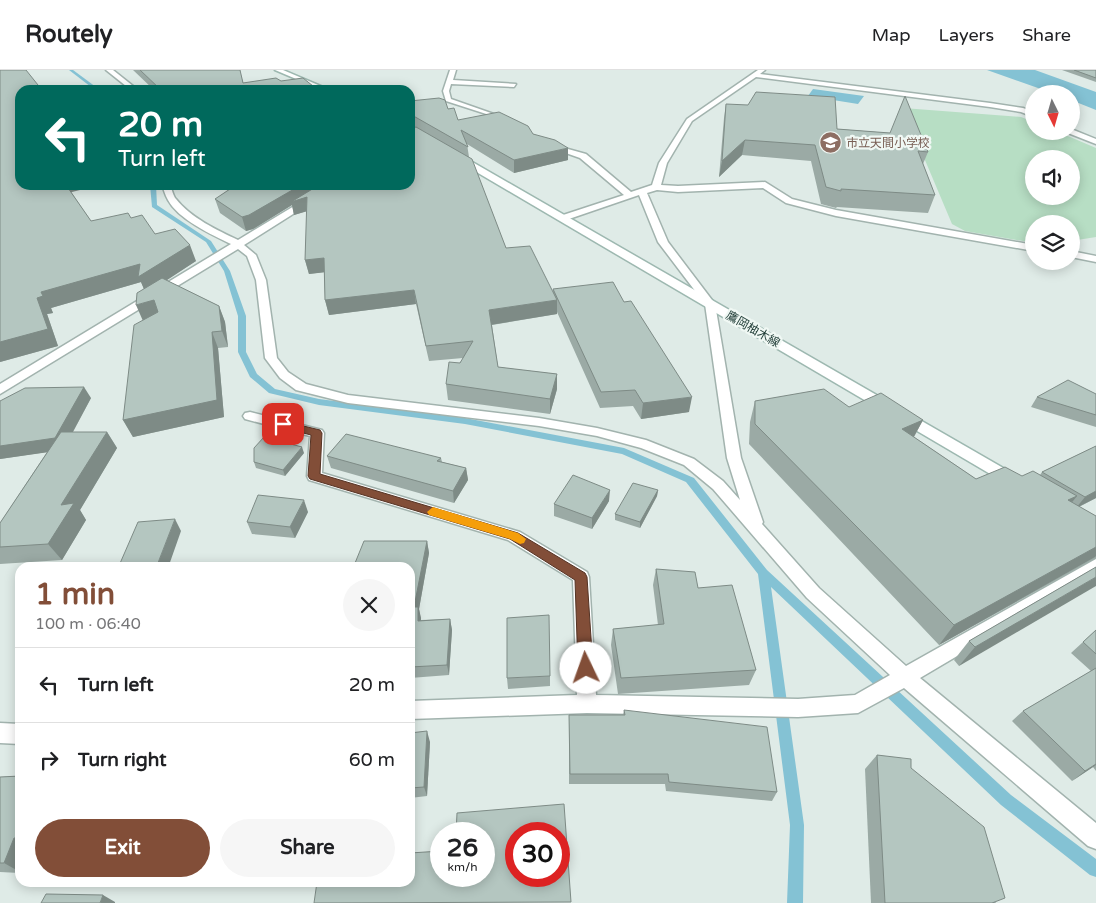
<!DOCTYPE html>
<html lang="en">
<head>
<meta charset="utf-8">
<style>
	:root { --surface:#fff; --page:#f6f6f6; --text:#202124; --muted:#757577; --line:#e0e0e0; --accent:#824e38 }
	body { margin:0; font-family:"Varela Round","Noto Sans JP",sans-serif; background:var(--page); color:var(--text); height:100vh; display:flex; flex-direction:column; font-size:19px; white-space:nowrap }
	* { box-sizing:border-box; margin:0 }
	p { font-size:16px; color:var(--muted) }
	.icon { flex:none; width:28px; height:28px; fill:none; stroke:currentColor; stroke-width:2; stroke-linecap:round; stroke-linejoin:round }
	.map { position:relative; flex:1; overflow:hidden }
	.details { position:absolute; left:15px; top:492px; width:400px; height:325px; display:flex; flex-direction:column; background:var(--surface); border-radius:15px; box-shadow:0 2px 12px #0003 }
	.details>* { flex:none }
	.top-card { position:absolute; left:15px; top:15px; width:400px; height:105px; border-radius:15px; box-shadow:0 2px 12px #0003; background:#00695c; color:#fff; overflow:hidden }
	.needle { width:32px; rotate:175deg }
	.buttons { position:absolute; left:1025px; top:15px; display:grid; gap:10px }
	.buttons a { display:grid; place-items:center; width:55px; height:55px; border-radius:50%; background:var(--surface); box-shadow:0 2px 12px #0003; font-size:25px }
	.speed { position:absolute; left:430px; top:752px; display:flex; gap:10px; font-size:25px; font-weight:700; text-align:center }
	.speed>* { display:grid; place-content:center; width:65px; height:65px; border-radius:50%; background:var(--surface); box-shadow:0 2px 12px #0003; line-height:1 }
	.speed small { font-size:12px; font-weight:400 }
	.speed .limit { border:8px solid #d22; background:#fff; color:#111 }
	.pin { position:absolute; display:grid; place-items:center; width:42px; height:42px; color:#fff; margin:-21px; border-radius:10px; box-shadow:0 2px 8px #0006 }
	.me { position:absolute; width:55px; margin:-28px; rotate:357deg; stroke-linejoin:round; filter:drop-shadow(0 0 4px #0008) }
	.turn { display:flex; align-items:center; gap:18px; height:105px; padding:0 20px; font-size:22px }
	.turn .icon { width:65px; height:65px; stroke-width:2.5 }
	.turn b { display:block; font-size:35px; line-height:42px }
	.round { display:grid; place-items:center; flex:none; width:52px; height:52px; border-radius:26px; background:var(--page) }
	.headline { display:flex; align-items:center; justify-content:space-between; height:85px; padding:0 20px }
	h1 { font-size:30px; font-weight:700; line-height:38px; color:var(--accent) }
	.primary-button { display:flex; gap:10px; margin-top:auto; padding:10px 20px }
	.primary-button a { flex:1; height:58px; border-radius:30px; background:var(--accent); color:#fff; font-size:20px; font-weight:700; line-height:58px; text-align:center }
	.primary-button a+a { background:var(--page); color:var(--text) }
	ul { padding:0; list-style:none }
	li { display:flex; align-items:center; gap:15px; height:75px; padding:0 20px; border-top:1px solid var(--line) }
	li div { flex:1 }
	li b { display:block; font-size:19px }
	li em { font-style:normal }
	header { display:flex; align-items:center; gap:30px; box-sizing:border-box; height:70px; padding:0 25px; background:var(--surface); border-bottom:1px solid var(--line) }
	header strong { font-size:24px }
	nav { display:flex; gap:28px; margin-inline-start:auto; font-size:18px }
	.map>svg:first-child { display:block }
</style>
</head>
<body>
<header>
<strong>Routely</strong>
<nav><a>Map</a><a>Layers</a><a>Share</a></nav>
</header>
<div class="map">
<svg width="1096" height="833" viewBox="0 0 1096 833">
	<rect width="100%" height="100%" fill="#dfebe7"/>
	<path fill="#b7dec4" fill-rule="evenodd" d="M 903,38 L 1021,47 L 1034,52 L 1034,61 L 1056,61 L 1096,78 L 1096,167 L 1071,171 L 1071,154 L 1034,154 L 1034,173 L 965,161 L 952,154 ZM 1034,89 L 1071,89 L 1071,126 L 1034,126 Z"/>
	<g fill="#84c2d4">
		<path d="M 987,0 L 1035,0 L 1096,22 L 1096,40 L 1071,30 L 1071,24 L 1055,24 Z"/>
		<path d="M 813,19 L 864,26 L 858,34 L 808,26 Z"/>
	</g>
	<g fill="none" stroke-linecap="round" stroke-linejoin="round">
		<g fill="#84c2d4" fill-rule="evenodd">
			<path d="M 69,0 L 73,0 L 100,20 L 95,20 Z"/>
			<path d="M 150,115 L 156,115 L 157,135 L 211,171 L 230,201 L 246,246 L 246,282 L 257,304 L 275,319 L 319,329 L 465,348 L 624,378 L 694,408 L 767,500 L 1011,725 L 1096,789 L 1096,807 L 1090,805 L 1001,735 L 771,517 L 804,755 L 803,833 L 787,833 L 790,755 L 758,504 L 686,412 L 622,384 L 465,354 L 319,335 L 269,323 L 250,307 L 238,282 L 238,246 L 224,201 L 206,172 L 152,137 Z"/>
		</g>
		<defs>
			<g id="minor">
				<path d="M 106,0 L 113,0 L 138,20 L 131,20 Z"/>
				<path d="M 450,0 L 456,0 L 453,10 L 516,14 L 514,17 L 451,14 L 449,21 L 451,29 L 508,49 L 508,51 L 446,31 L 443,21 Z"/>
				<path d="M 758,0 L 765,0 L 760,4 L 990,33 L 1023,38 L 1034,42 L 1034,47 L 1021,42 L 990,37 L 756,7 L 692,51 L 667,93 L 661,115 L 678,116 L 765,112 L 792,129 L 836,140 L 1034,175 L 1034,181 L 836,146 L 786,133 L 763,118 L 678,122 L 657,120 L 647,123 L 668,172 L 715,234 L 741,388 L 763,452 L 762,454 L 819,518 L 906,596 L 1096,489 L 1096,504 L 920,608 L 1096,753 L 1096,779 L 1088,776 L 904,618 L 858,643 L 798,647 L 587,643 L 410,649 L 410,631 L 577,625 L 573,510 L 508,470 L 309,410 L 307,406 L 310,366 L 245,349 L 243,346 L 245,343 L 250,342 L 322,360 L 324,363 L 322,403 L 520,462 L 587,502 L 589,507 L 596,625 L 798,629 L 855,625 L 890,605 L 807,528 L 713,419 L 684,395 L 641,378 L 597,366 L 539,356 L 348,333 L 296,320 L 280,308 L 265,288 L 256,210 L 247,186 L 238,179 L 0,324 L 0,314 L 231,174 C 212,165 178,149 168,130 C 165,125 164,120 162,115 L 170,115 C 172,119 173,126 176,129 C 191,148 217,160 238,170 L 329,115 L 339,115 L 244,175 L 256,185 L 266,210 L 277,288 L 288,302 L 306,314 L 348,325 L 539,348 L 597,358 L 646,370 L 694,389 L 723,411 L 740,430 L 727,388 L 705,234 L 658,172 L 639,125 L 566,150 L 560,150 L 560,146 L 624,125 L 580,88 L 546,76 L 550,74 L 586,84 L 631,122 L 652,115 L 659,93 L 687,49 Z"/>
				<path d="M 1071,59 L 1096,69 L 1096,74 L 1068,63 Z"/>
				<path d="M 1071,181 L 1096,186 L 1096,192 L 1071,187 Z"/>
				<path d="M 0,653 L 20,654 L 20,674 L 0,673 Z"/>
			</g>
			<g id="secondary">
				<path d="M 275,0 L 283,0 L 330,20 L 322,20 Z"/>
				<path d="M 456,86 L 462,86 L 1019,407 L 1021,411 L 1019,415 L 1014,416 L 1009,415 L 456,90 Z"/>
			</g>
		</defs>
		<use href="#minor" stroke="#a2b3ae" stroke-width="3"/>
		<use href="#secondary" stroke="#9db8b0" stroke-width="3"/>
		<use href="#minor" fill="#fff" fill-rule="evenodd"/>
		<use href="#secondary" fill="#fff" fill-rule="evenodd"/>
	</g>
	<g fill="#9baaa5">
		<path d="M 133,0 L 240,0 L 243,13 L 281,11 L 318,20 L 154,20 Z"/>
		<path d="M 1062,0 L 1096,0 L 1096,12 Z"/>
		<path d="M 410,31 L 448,39 L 458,50 L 533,64 L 568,90 L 514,103 L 467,74 L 469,87 L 506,178 L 553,222 L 553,219 L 689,342 L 641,349 L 633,336 L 600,338 L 557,242 L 557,244 L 492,255 L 498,297 L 557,304 L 557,319 L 550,344 L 448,330 L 446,314 L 463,288 L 429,291 L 416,234 L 329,245 L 325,230 L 324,202 L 309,204 L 305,190 L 307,141 L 294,145 L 292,135 L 253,159 L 246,161 L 220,143 L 215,129 L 410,115 L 415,58 L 411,55 L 410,56 Z"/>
		<path d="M 726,34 L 837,59 L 890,63 L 928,82 L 923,94 L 935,125 L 928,143 L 837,137 L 836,138 L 821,134 L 811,91 L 742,85 L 719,107 L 724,48 Z"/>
		<path d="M 71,122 L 91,151 L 131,148 L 196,191 L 166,210 L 219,236 L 225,252 L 228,277 L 218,278 L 224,347 L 133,367 L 123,350 L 143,250 L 144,219 L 141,212 L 51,238 L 53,243 L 47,244 L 58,276 L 0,292 Z"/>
		<path d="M 1096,324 L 1096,357 L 1031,337 L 1037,327 Z"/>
		<path d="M 91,328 L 73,362 L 107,362 L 117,378 L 80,440 L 86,450 L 62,490 L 0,494 L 0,453 L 47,382 L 0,389 L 0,331 Z"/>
		<path d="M 755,331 L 849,337 L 923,350 L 914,367 L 976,409 L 1040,405 L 1042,402 L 1096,376 L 1096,428 L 1079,437 L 1096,446 L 1096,488 L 939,575 L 749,374 L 750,352 Z"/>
		<path d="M 304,383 L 285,406 L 256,398 L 254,392 Z"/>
		<path d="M 327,386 L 441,388 L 442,392 L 466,398 L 468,410 L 454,433 L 331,398 Z"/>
		<path d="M 658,420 L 657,426 L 640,458 L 615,450 L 615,444 Z"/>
		<path d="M 609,431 L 592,459 L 554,446 L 554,434 Z"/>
		<path d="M 308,442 L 295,468 L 252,464 L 247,452 Z"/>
		<path d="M 427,471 L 429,483 L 419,539 L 421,550 L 450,549 L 452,560 L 449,605 L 410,608 L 410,498 Z"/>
		<path d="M 1096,497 L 959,596 L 954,590 L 969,571 Z"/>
		<path d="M 656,499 L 698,518 L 756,600 L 749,615 L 618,624 L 611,575 L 613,559 L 658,555 L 653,515 Z"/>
		<path d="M 1096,560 L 1096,701 L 1093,697 L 1072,711 L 1012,651 L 1023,641 L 1091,601 L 1071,583 L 1083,572 Z"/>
		<path d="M 550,606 L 550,616 L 508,619 L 507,608 Z"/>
		<path d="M 624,640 L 777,722 L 772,731 L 666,721 L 665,714 L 569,714 L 569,645 L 623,645 Z"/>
		<path d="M 410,663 L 430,672 L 427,726 L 410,728 Z"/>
		<path d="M 877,685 L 911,698 L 996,833 L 871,833 L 865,699 Z"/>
		<path d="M 20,706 L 20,803 L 0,802 L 0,707 Z"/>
	</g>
	<g fill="#7e8b86">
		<path d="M 745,70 L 742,85 L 719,107 L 722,91 Z"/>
		<path d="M 568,78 L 568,90 L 514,103 L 514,90 Z"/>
		<path d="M 64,115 L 100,115 L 68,123 Z"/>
		<path d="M 301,115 L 325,115 L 307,127 L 311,140 L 294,145 L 292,135 L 253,159 L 246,161 L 242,147 Z"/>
		<path d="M 190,175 L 196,191 L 146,224 L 141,212 L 51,238 L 53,243 L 47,244 L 58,276 L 0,292 L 0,272 L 41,222 Z"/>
		<path d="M 324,188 L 327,202 L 309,204 L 305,190 Z"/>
		<path d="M 414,220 L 416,234 L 329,245 L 325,230 Z"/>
		<path d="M 154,230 L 161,246 L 143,251 L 136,235 Z"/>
		<path d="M 557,230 L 557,244 L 490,255 L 489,240 Z"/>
		<path d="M 219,236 L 225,252 L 228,277 L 222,261 Z"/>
		<path d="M 212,262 L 218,278 L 224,347 L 133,367 L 123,350 Z"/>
		<path d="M 557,304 L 557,319 L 550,344 L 550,329 Z"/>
		<path d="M 84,317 L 91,328 L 63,380 L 0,389 L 0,376 Z"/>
		<path d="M 692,327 L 689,342 L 641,349 L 643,333 Z"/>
		<path d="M 923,350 L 912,370 L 902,359 Z"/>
		<path d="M 107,362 L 117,378 L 80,440 L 86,450 L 62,490 L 48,474 L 61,435 Z"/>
		<path d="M 302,377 L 304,383 L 285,406 L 283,400 Z"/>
		<path d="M 466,398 L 468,410 L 454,433 L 453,421 Z"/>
		<path d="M 610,420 L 609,431 L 592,459 L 592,448 Z"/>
		<path d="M 658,420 L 657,426 L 640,458 L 640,452 Z"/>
		<path d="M 1096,421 L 1096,428 L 1076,438 L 1085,427 Z"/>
		<path d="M 1077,426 L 1061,446 L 1068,430 Z"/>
		<path d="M 304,430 L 308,442 L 295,468 L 290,457 Z"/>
		<path d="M 175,449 L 181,461 L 168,498 L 156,498 Z"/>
		<path d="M 427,471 L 429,483 L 419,539 L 421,548 L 420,562 L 414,537 Z"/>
		<path d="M 1096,477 L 1096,486 L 1095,487 L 939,575 L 954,555 Z"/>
		<path d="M 1096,507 L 1096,516 L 959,596 L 975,577 Z"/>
		<path d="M 450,549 L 452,560 L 449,605 L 447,595 Z"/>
		<path d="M 427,661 L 430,672 L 427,726 L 424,717 Z"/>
		<path d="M 1096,694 L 1096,695 L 1072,711 L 1085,701 Z"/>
		<path d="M 14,768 L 20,772 L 20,802 L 4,793 Z"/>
		<path d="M 103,825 L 115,832 L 115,833 L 100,833 Z"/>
	</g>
	<g fill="#b4c6c0" stroke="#7e8b86" fill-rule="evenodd">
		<path d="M 0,0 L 26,0 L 42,20 L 20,20 L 20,115 L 66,115 L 91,151 L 128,143 L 131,148 L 142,145 L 155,164 L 175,159 L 190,175 L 138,207 L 140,194 L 41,222 L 43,226 L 37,228 L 48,259 L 0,272 Z"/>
		<path d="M 140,0 L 240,0 L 243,13 L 276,8 L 281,11 L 303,8 L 318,20 L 161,20 Z"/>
		<path d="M 1074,0 L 1096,0 L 1096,8 Z"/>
		<path d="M 756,22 L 835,27 L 837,59 L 890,63 L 905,26 L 928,82 L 918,81 L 935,125 L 841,119 L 841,121 L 826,117 L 815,75 L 745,70 L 722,91 L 726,34 L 748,35 Z"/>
		<path d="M 439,28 L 445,30 L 448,39 L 454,38 L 458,50 L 499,42 L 528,56 L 533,64 L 555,70 L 568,78 L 514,90 L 461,60 L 468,77 L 410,44 L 410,31 Z"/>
		<path d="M 416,57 L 472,89 L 506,178 L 530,176 L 557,230 L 489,240 L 498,297 L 557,304 L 550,329 L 446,314 L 449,292 L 460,293 L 473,271 L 426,276 L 414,220 L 325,230 L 324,188 L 305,190 L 307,127 L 291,132 L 319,115 L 410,115 L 410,59 Z"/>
		<path d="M 236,115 L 301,115 L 249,145 L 242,147 L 215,129 Z"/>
		<path d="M 162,208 L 219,236 L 222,261 L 212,262 L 217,330 L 123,350 L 134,255 L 158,242 L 154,230 L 136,235 L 137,223 Z"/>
		<path d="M 613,212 L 624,232 L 631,231 L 692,327 L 643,333 L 635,320 L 601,322 L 553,219 Z"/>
		<path d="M 1068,310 L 1096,324 L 1096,345 L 1037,327 Z"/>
		<path d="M 84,317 L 55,368 L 0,376 L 0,331 L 25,318 Z"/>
		<path d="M 824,319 L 849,337 L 881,323 L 923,350 L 902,359 L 976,409 L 1005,397 L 1022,406 L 1033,401 L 1077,426 L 1068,430 L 1096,446 L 1096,477 L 954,555 L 755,354 L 755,331 Z"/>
		<path d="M 61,362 L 107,362 L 61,435 L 74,433 L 48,474 L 0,477 L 0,453 Z"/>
		<path d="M 346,364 L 441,388 L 437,391 L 466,398 L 453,421 L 327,386 Z"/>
		<path d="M 264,367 L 302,377 L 283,400 L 254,392 L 254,378 Z"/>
		<path d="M 1096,376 L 1096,421 L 1085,427 L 1042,402 Z"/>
		<path d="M 573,405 L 610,420 L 592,448 L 554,434 Z"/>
		<path d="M 633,413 L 658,420 L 640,452 L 615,444 Z"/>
		<path d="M 258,425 L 304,430 L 290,457 L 247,452 Z"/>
		<path d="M 175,449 L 156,498 L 118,498 L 138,452 Z"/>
		<path d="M 364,471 L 427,471 L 414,537 L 418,537 L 418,551 L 450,549 L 447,595 L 410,597 L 410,498 L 353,498 Z"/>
		<path d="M 1096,497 L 1096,507 L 975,577 L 969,571 Z"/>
		<path d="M 656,499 L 695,502 L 698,518 L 732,515 L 756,600 L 621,608 L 613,559 L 664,554 Z"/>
		<path d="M 549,545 L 550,606 L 507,608 L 507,548 Z"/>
		<path d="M 1096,560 L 1096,584 L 1083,572 Z"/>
		<path d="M 1096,598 L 1096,694 L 1085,701 L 1023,641 Z"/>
		<path d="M 624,640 L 767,657 L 777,722 L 669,712 L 668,704 L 570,704 L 569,645 L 625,645 Z"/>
		<path d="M 427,661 L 424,717 L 410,718 L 410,663 Z"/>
		<path d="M 877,685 L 911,689 L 911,698 L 984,757 L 1005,828 L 992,833 L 885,833 Z"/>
		<path d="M 20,706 L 20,768 L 14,768 L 4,793 L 0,793 L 0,707 Z"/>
		<path d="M 564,734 L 571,832 L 314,833 L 317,812 L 410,812 L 410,783 L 441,781 L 441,806 L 484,806 L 484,764 L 456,764 L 457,743 ZM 516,764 L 559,764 L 559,806 L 516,806 Z"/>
		<path d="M 46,824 L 103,825 L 100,833 L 41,833 Z"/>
	</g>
	<path fill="#824e38" stroke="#543324" d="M 283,351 L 320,360 L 322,363 L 320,404 L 518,463 L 585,503 L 587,507 L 593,598 L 591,602 L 586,604 L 580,602 L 578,598 L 575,510 L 510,469 L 310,409 L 308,406 L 311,365 L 280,357 L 278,354 Z"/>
	<path fill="#f59e0b" d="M 433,437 L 518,463 L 526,469 L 524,473 L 520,474 L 510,469 L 429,445 L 427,442 Z"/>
	<defs>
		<symbol id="school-disc" viewBox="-11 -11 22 22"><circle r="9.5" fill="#8d6e63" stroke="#f0f8f4"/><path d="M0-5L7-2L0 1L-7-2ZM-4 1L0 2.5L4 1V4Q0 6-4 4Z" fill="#fff"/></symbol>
	</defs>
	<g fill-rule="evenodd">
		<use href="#school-disc" x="818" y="60" width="25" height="25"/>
	</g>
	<g text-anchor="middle" stroke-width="4.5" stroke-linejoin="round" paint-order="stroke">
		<g font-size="12" fill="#785e54" stroke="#f0f8f4" text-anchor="start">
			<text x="846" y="77">市立天間小学校</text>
		</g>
		<g font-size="12" fill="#1f3c36" stroke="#f0f8f4">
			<text transform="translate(753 259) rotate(30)" y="4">鷹岡柚木線</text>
		</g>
	</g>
</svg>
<div class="buttons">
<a><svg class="needle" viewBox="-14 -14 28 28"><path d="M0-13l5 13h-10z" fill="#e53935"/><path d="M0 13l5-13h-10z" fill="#757577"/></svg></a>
<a><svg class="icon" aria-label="sound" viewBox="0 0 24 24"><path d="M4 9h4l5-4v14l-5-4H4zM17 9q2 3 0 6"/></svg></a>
<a><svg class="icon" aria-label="layers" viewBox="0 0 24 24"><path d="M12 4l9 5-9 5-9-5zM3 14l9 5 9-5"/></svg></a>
</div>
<div class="speed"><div>26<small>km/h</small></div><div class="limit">30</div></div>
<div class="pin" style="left:283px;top:354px;background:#d93025"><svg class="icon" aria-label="arrive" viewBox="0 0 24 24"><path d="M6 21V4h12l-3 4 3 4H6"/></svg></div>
<svg class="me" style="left:586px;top:598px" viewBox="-20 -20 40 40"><circle r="19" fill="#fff"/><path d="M0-13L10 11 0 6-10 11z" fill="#824e38"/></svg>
<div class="top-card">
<div class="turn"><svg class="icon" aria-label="left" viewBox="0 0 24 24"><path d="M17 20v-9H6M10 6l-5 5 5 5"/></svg><div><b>20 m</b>Turn left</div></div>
</div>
<section class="details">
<div class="headline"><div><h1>1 min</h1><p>100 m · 06:40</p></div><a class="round"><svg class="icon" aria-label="close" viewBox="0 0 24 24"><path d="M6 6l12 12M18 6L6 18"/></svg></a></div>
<ul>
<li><svg class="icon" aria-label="left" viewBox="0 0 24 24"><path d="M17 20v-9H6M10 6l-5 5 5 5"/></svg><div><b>Turn left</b></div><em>20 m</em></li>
<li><svg class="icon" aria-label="right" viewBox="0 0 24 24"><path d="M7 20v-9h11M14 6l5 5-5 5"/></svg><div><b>Turn right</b></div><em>60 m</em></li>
</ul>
<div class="primary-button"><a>Exit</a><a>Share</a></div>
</section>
</div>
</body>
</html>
